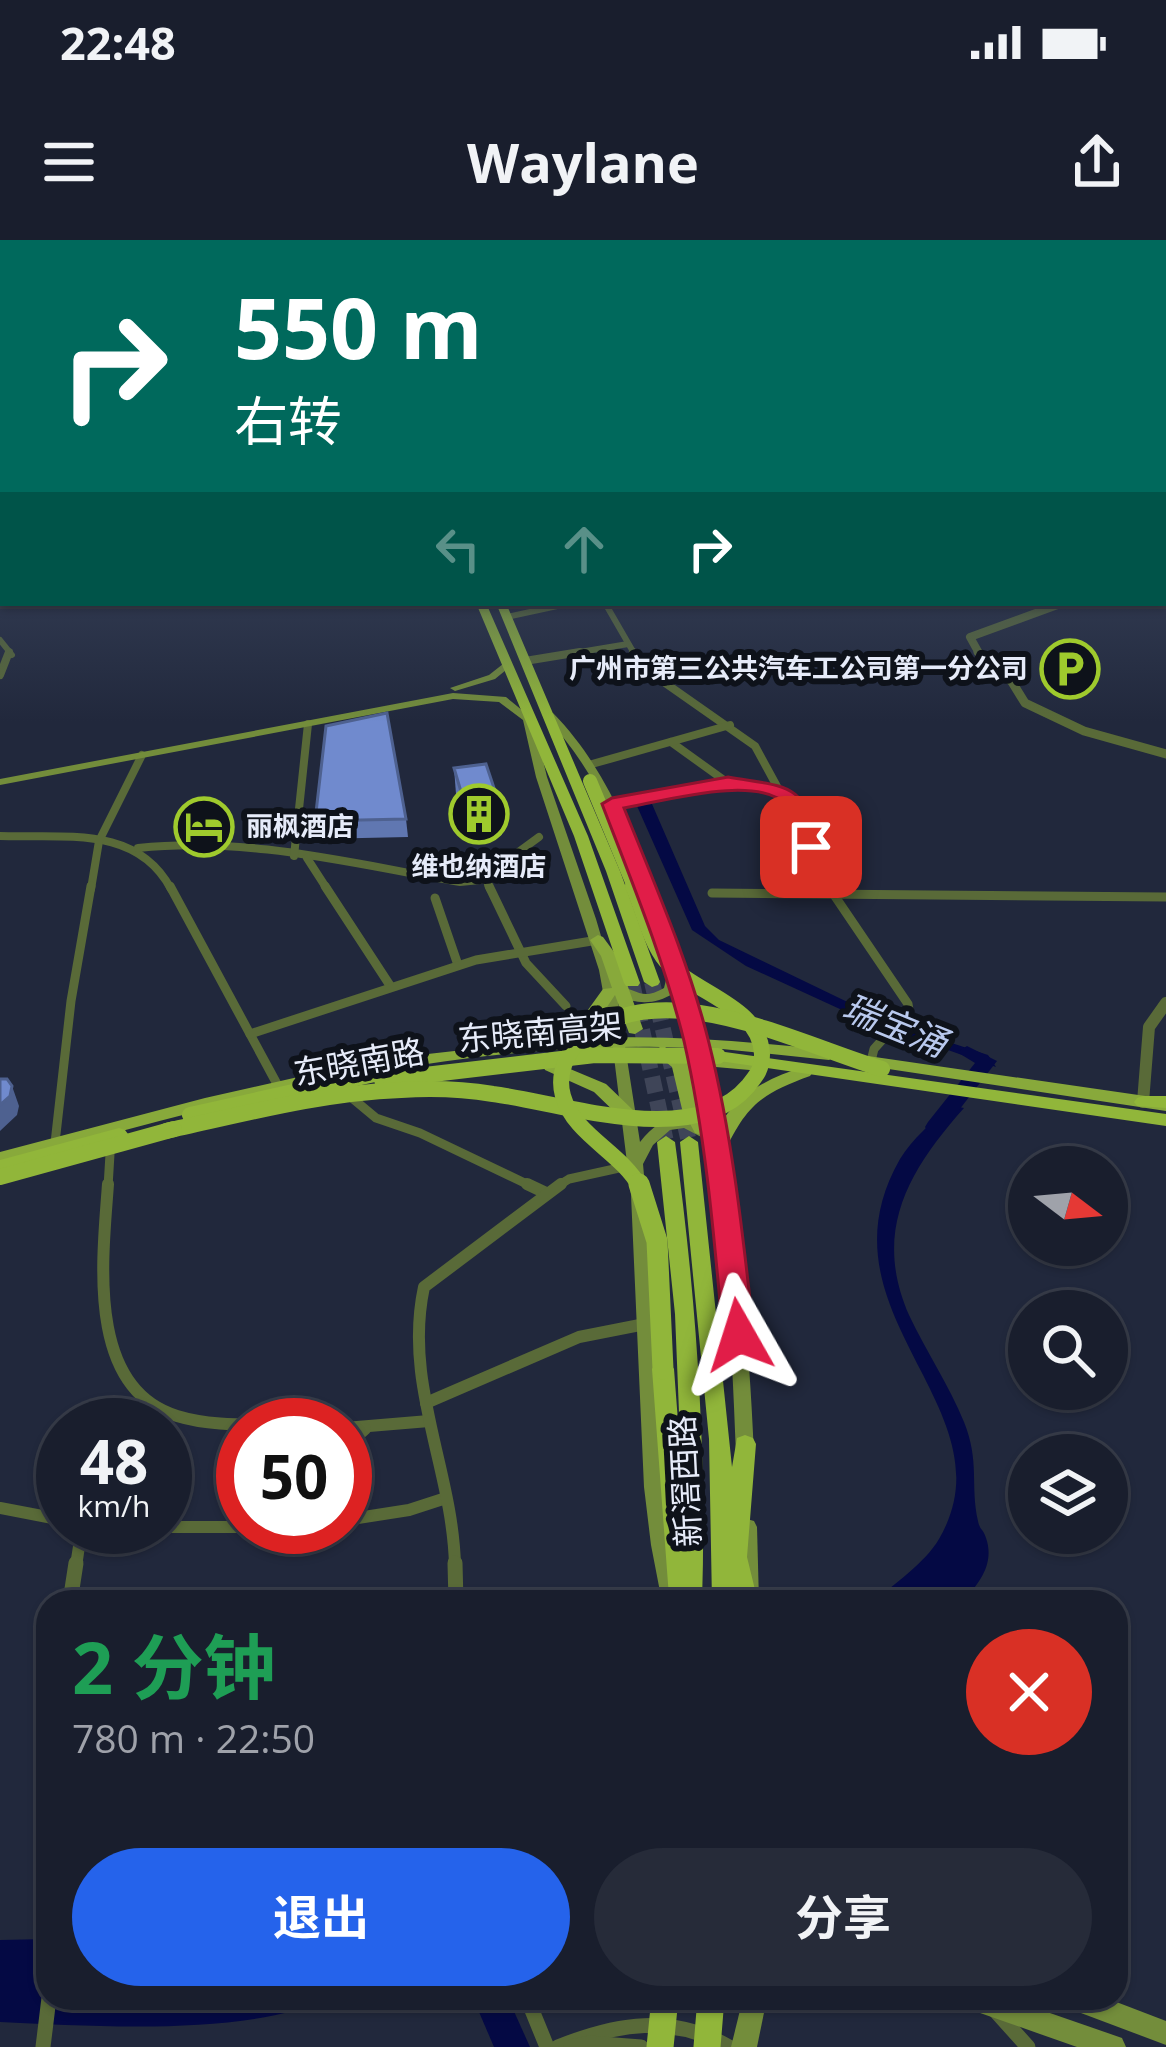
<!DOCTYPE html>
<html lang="zh">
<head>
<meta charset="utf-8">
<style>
	:root { --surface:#191e2d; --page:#262b39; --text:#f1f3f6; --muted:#9fa2aa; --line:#373c49; --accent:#2563eb }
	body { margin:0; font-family:"Open Sans","Noto Sans SC",sans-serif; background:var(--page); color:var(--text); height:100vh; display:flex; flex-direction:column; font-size:45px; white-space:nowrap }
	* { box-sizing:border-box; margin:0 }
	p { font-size:39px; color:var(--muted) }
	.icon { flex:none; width:66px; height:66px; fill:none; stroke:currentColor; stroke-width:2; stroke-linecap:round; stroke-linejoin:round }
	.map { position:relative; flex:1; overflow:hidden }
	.drawer { position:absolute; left:36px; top:1350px; width:1092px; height:420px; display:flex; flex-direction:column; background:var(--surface); border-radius:36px; box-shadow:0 3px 9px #0004,0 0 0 3px var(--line) }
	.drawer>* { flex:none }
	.hud { position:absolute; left:0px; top:0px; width:1167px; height:366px; box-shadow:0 3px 9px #0004,0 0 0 3px var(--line); background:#00695c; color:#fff; overflow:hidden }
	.needle { width:78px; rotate:106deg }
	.controls { position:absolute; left:1008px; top:906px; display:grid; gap:24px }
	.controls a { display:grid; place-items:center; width:120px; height:120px; border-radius:50%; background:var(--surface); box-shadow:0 3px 9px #0004,0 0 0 3px var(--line); font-size:60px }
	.speed { position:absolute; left:36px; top:1158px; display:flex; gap:24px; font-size:60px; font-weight:700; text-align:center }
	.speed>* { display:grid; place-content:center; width:156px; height:156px; border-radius:50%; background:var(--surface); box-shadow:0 3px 9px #0004,0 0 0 3px var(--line); line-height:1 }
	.speed small { font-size:30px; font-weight:400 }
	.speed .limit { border:18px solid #d22; background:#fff; color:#111 }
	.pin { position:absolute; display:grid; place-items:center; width:102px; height:102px; color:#fff; margin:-51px; border-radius:24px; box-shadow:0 6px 18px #0006 }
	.me { position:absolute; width:132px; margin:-66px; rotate:354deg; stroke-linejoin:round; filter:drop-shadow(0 0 9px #0008) }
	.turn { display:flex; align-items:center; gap:42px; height:252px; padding:0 36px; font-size:54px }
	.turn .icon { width:156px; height:156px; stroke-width:2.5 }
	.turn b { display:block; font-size:84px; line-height:102px }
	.lanes { display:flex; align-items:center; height:114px; padding:0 36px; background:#0003; justify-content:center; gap:60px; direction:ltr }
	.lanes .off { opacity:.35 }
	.round { display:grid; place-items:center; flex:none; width:126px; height:126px; border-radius:63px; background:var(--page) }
	.head { display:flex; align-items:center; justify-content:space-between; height:204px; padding:0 36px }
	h1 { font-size:72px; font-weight:700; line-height:90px; color:#1e9e55 }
	.action { display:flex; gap:24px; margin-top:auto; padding:24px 36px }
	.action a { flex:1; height:138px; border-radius:72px; background:var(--accent); color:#fff; font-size:48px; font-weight:700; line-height:138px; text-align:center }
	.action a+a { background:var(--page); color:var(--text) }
	.status { display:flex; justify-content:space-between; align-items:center; height:84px; padding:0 60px; background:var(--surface); direction:ltr }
	.status svg { height:33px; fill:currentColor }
	header { display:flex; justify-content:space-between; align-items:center; height:156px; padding:0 36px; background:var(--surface); font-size:54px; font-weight:700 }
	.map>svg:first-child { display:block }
</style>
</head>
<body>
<div class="status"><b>22:48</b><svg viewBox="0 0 49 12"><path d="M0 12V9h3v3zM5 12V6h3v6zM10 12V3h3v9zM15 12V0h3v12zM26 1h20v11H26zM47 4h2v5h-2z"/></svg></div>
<header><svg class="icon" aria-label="menu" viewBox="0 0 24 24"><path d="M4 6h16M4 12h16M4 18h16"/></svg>Waylane<svg class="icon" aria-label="share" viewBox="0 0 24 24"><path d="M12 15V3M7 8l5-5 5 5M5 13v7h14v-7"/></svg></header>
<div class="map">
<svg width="1166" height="1807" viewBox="0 0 1166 1807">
	<rect width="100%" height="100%" fill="#21283c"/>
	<g fill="#040944">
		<path d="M 652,564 L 705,686 L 719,700 L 891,783 L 988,815 L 996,827 L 866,781 L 746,726 L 692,690 L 637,566 Z"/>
		<path d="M 949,865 L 964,868 C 909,930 872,991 909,1075 C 926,1111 949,1145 964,1182 C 980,1222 970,1245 978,1281 C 980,1291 983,1288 986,1298 C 995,1324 979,1344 962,1362 L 873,1362 C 894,1344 925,1323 939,1299 C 1015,1169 811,1074 900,919 C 912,899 933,882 949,865 Z"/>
		<path d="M 48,1699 L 48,1758 L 330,1758 C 245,1797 95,1786 0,1782 L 0,1700 Z"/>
	</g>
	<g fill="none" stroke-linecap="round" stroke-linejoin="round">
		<g fill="#040944" fill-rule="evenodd">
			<path d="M 967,806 L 997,821 L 942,892 L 928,892 L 925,887 L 928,882 L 975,823 L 957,812 Z"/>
			<path d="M 473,1758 L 508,1758 L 530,1807 L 494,1807 Z"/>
		</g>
		<g stroke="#3f4558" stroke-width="16" stroke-dasharray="16 8" stroke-linecap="butt">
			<path d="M 652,742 L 689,902"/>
			<path d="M 632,743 L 666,902"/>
		</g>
		<g stroke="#596a38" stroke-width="6">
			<path d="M 605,363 L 635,415"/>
			<path d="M 507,377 L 571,363"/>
			<path d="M 0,400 L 12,415"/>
			<path d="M 562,415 L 628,404"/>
		</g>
		<g stroke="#596a38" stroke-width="8">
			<path d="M 633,412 L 658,438 L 755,506 L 780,552 L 798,564 L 829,649"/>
			<path d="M 525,421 L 580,412"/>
			<path d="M 0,435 L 9,412"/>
			<path d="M 671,502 L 728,543"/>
			<path d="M 592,524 L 730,485"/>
			<path d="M 612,564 L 728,543 L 780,552"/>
			<path d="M 0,596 C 65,598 137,585 171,649"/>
			<path d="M 138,608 C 247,596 353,624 460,642 L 480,640 L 539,597"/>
			<path d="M 294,616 L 308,484"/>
			<path d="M 307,618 L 327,649"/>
			<path d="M 485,636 L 490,649"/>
			<path d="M 91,649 L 99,601 L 142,515"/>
		</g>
		<g stroke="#596a38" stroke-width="9">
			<path d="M 170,646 L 277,844"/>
			<path d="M 325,646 L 391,747"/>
			<path d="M 489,646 L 526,723 L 566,766"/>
			<path d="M 828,646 L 908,764 L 909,770 L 874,809 L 871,821"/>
			<path d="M 712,653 L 1166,657"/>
			<path d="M 435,658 L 458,725"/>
			<path d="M 250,794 L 476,720 L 598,700"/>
			<path d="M 346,853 L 376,878 L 420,893 L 533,947"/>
			<path d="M 55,903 L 71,761 L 91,646"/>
			<path d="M 108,947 L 110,914"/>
			<path d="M 556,947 L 569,939 L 628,926"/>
		</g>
		<g stroke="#596a38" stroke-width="12">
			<path d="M 108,944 C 103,1016 85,1148 177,1176 C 213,1187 252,1184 289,1185"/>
			<path d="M 527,944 L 546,953"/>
			<path d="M 426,1163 L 579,1097 L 645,1084"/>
			<path d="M 345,1188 L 429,1181"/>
			<path d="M 345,1207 L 365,1189"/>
			<path d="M 0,1268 L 63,1280"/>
			<path d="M 345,1280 L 409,1270 L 446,1258"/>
			<path d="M 114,1287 L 247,1287"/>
			<path d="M 76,1326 L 82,1287"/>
			<path d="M 455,1326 C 453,1230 403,1144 424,1047 L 561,944"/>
		</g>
		<g stroke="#596a38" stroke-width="15">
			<path d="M 455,1323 L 456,1362"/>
			<path d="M 70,1362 L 76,1323"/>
			<path d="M 527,1758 L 547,1807"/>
			<path d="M 993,1758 L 992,1767 L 1028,1807"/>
			<path d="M 43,1807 L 49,1758"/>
			<path d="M 558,1807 C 617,1783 672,1774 729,1807"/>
			<path d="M 571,1807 L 589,1803 L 641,1807"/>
		</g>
		<path stroke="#596a38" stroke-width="8" d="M 980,415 L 970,397 L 1063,363"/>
		<path stroke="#596a38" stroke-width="9" d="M 978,412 L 1012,442 L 1025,463 L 1084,491 L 1166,514"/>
		<path stroke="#596a38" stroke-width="12" d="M 1143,862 L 1149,787 L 1166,763"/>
		<g fill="#738d3b" fill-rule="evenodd">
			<path d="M 503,424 L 511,426 L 495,439 L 455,451 L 450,448 L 489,435 Z"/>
			<path d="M 453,453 L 506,457 L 533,479 L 547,537 L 596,679 L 616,747 C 637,747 640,762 664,748 L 668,732 C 641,643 611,545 545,477 L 545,473 L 553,473 C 601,522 627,584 651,647 C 720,831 746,1020 754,1215 L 752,1220 L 745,1223 L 738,1220 L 736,1215 C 732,1110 727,1004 707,900 L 684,888 L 670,890 L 653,905 L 643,924 L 651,1013 L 662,1247 L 670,1305 L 682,1362 L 662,1362 L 651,1305 L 644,1247 L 631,955 L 612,801 L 599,730 L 536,537 L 523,480 L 499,462 L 453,459 L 0,545 L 0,539 ZM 674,753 L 705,886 C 677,872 659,878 640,902 L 617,755 C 637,765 655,765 674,753 Z"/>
			<path d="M 747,1279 L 754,1281 L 757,1287 L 759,1362 L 739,1362 L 737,1287 L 740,1281 Z"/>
			<path d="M 743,1758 L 767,1758 L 757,1807 L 731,1807 Z"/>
			<path d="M 960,1758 L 1007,1758 L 1122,1798 L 1126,1807 L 1077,1807 L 963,1767 Z"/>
			<path d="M 1062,1758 L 1106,1758 L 1166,1781 L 1166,1805 L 1065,1767 Z"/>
		</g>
		<g fill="#88a93b" fill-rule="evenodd">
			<path d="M 598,695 L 603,697 L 617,716 L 643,789 L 635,794 L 629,793 L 615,755 L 597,782 L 574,799 C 660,794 744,801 829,810 L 837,815 L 829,820 L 722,809 L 665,807 L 688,824 L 700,869 L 710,889 L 701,895 L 695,893 L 682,869 L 672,827 L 654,812 L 660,807 C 435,803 215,865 0,924 L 0,912 L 205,858 L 307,835 L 410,816 L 552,800 L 585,774 L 603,749 L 612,748 L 601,716 L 590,700 Z"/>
			<path d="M 699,816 L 761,821 L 769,826 L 761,831 L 693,825 L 691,821 Z"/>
			<path d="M 868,816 L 1166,859 L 1166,871 L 862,825 L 860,821 L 862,817 Z"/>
			<path d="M 551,821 L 606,844 L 634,871 L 637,875 L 634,879 L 622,879 L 594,852 L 545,830 L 543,826 Z"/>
			<path d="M 804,827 L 813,832 L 810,836 C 760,854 746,866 724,913 L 712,913 L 709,909 C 724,863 759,840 804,827 Z"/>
		</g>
		<g fill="#91b63a" fill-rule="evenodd">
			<path d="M 476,363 L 486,363 L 588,596 L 640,743 L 638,746 L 626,746 L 624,743 L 574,596 Z"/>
			<path d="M 496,363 L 506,363 L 620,631 L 660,742 L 658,745 L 652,747 L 644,742 L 606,631 Z"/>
			<path d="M 718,811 L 1166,874 L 1166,886 L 712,820 L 710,816 Z"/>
			<path d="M 1143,856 L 1166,856 L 1166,868 L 1137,866 L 1134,862 L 1137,858 Z"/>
			<path d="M 119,888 L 125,890 L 128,894 L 125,898 L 0,932 L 0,920 Z"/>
			<path d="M 666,896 L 675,902 C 696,1055 707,1207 702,1362 L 671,1362 L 669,1357 L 652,1129 L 656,1123 L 663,1121 L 670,1123 L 674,1129 L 681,1221 L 675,1074 L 657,902 Z"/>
			<path d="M 689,896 L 698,902 L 732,1227 L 737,1198 L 745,1195 L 753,1198 L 756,1204 L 747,1317 L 758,1362 L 712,1362 L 709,1199 L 680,902 Z"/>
		</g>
		<path stroke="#91b63a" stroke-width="14" d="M 590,541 L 635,649"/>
		<g stroke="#91b63a" stroke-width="16">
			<path d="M 382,840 L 595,815 L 718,816"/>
			<path d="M 190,875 L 397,829"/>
			<path d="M 166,891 C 244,874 321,853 401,850 C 432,848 462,849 493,854 C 563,863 694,910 748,846 C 757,835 762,829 762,814 C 760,765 693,754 666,721 C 650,702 643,669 633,646"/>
			<path d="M 0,937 L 174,889"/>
			<path d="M 640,947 C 621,912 574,895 563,856 C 557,835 566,812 583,798 C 660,731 796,803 882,829"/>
		</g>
		<path stroke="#91b63a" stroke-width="21" d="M 639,944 L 657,1001 L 663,1129"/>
		<g stroke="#91b63a" stroke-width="27">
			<path d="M 660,1807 L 665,1758"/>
			<path d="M 707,1807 L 711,1758"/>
		</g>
	</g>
	<g fill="#6077b1">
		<path d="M 454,528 L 501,569 L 502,595 L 469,599 L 456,554 Z"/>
		<path d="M 406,579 L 408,597 L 317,599 L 315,581 Z"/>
	</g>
	<g fill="#4e6190">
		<path d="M 3,330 L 3,355 L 0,356 L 0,331 Z"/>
		<path d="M 501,569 L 502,595 L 469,599 L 467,572 Z"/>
		<path d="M 12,846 L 19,866 L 17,875 L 0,891 L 0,865 Z"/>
	</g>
	<g fill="#708ace" stroke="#4e6190" stroke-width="3">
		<path d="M 3,251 L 3,281 L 0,280 L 0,252 Z"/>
		<path d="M 2,311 L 3,330 L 0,331 L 0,312 Z"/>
		<path d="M 387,473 L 406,579 L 315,581 L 326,486 Z"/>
		<path d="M 486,524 L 501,569 L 467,572 L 454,528 Z"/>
		<path d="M 0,839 L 7,839 L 12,846 L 10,856 L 0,865 Z"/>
	</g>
	<linearGradient id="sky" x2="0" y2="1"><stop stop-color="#121621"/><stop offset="0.48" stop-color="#3d4861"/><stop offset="1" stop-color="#3d4861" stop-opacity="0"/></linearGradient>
	<rect width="1166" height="482" fill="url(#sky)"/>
	<path fill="#e11d48" stroke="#92132f" stroke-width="3" d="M 728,537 C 793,548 800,541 822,607 L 819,611 L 804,611 C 797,598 796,578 788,567 C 762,532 660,562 624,568 C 655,645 689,722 709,803 C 733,899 743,997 754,1095 L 750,1103 L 728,1103 L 723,1095 C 714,996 706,898 684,801 C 664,720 632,642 602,564 L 612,558 Z"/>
	<defs>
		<symbol id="parking-ring" viewBox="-11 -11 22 22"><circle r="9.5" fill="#0e121a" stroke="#9fca2d" stroke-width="1.5"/><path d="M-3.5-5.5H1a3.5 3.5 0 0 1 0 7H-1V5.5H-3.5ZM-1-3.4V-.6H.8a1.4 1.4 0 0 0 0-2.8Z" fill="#9fca2d"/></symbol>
		<symbol id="building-ring" viewBox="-11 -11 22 22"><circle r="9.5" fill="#0e121a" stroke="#9fca2d" stroke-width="1.5"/><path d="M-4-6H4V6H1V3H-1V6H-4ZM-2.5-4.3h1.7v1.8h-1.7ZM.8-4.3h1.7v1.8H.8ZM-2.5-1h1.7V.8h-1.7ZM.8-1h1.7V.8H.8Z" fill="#9fca2d"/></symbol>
		<symbol id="hotel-ring" viewBox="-11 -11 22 22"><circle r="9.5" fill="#0e121a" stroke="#9fca2d" stroke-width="1.5"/><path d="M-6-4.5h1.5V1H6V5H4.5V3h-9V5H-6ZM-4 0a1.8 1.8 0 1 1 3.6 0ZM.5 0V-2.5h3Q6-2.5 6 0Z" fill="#9fca2d"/></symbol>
	</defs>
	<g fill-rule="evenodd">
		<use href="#parking-ring" x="1037" y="396" width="66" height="66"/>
		<use href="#building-ring" x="446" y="541" width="66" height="66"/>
		<use href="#hotel-ring" x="171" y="554" width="66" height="66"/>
	</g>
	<g text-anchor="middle" stroke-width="12" stroke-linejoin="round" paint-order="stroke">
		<g font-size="27" font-weight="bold" fill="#e6ebf9" stroke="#0e121a" text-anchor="end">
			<text x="1028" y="438">广州市第三公共汽车工公司第一分公司</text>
			<text x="246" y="596" text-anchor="start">丽枫酒店</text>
			<text x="479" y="636" text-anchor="middle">维也纳酒店</text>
		</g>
		<g font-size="33" fill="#e6ebf9" stroke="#0e121a">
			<text transform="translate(540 792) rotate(-5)" y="12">东晓南高架</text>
			<text transform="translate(359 822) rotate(-10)" y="12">东晓南路</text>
			<text transform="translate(685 1241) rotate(-93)" y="12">新滘西路</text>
		</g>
		<g font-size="36" font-style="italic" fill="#b9c9ee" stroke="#0e121a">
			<text transform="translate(895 785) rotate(22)" y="13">瑞宝涌</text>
		</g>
	</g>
</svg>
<div class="controls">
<a><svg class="needle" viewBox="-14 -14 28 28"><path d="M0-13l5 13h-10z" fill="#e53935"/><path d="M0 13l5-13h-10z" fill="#9fa2aa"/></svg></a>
<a><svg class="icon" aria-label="search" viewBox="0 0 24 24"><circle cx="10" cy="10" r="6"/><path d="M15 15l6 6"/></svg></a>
<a><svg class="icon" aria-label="layers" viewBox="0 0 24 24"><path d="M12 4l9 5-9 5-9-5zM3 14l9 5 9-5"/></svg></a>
</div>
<div class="speed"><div>48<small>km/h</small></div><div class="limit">50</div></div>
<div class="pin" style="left:811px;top:607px;background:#d93025"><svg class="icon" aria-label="arrive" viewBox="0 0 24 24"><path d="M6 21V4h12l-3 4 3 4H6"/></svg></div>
<svg class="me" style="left:739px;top:1095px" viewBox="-20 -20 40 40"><path d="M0-17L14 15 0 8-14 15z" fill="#e11d48" stroke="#fff" stroke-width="4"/></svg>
<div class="hud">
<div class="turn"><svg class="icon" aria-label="right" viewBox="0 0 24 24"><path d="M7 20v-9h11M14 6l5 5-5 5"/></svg><div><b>550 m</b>右转</div></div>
<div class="lanes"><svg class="icon off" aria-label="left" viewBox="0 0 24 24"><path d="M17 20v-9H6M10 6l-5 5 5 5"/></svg><svg class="icon off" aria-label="ahead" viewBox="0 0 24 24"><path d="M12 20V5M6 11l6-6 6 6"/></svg><svg class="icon" aria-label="right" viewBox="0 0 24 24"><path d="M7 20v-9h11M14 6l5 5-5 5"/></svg></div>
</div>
<section class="drawer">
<div class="head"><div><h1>2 分钟</h1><p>780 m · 22:50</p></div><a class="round" style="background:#d93025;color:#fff"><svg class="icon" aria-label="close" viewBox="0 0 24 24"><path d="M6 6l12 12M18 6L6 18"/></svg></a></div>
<div class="action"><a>退出</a><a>分享</a></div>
</section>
</div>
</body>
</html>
